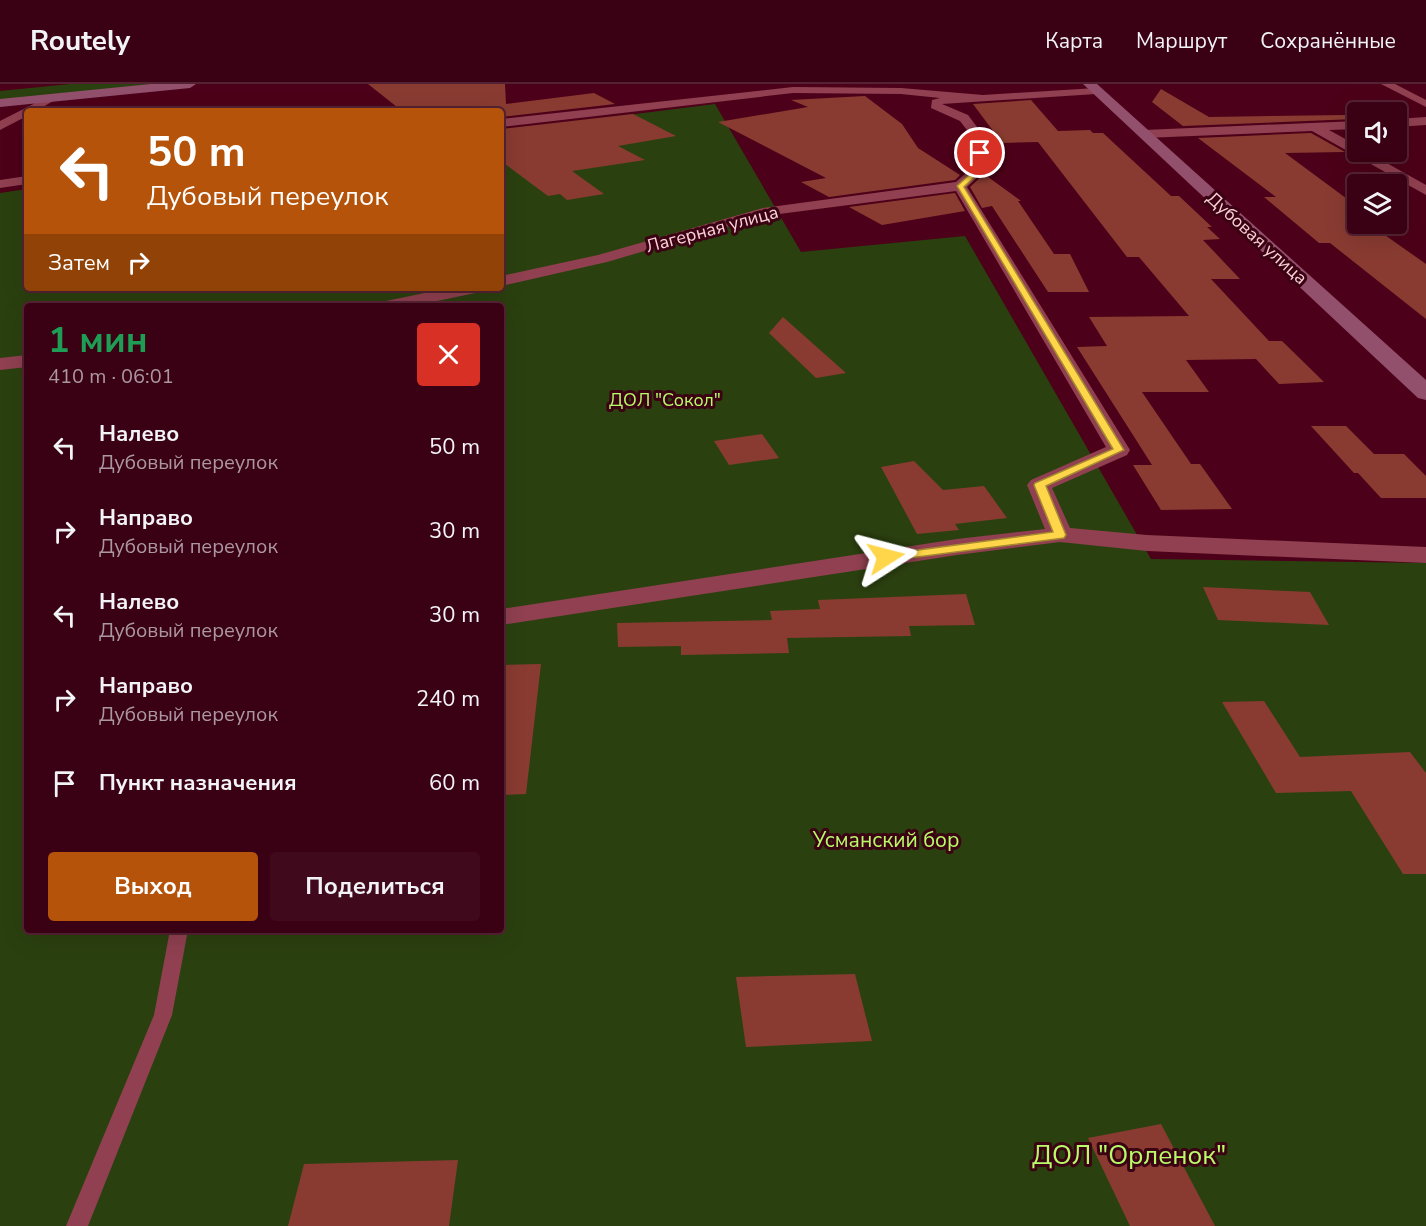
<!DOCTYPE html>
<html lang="ru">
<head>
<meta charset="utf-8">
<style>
	:root { --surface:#3a0013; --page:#410a1c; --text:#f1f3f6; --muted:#ab97a0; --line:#542233; --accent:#b45309 }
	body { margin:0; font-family:"Nunito Sans",sans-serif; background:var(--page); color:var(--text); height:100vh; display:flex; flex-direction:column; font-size:22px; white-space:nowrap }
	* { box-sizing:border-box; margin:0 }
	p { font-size:20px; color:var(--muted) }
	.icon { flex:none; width:33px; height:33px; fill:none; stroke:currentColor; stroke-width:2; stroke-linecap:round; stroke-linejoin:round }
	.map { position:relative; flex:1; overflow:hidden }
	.drawer { position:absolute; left:24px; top:219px; width:480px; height:630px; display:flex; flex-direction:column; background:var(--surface); border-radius:6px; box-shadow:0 6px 24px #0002,0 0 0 2px var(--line) }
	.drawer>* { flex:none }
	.guide { position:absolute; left:24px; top:24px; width:480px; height:183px; border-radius:6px; box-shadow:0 6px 24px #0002,0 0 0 2px var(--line); background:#b45309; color:#fff; overflow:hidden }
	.fabs { position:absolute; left:1347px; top:18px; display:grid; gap:12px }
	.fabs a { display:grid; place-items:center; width:60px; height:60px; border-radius:6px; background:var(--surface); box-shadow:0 6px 24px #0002,0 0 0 2px var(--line); font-size:30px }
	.pin { position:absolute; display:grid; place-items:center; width:51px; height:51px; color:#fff; margin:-26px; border:3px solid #fff; border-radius:50%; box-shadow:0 2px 6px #0007 }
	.me { position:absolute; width:66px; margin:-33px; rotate:81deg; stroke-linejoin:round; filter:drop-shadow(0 0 4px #0008) }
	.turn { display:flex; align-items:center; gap:21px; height:126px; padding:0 24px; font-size:27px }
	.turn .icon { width:78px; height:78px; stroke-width:2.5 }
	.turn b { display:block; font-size:42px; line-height:51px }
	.then { display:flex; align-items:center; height:57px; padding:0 24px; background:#0003; gap:12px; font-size:22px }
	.round { display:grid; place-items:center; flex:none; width:63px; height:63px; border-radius:6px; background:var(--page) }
	.headline { display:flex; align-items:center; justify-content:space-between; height:102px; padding:0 24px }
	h1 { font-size:36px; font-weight:700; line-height:45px; color:#1e9e55 }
	.primary-button { display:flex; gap:12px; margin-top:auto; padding:12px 24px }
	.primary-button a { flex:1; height:69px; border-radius:6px; background:var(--accent); color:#fff; font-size:24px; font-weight:700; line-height:69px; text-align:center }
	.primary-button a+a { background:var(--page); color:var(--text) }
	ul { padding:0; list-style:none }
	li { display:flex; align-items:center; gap:18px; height:84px; padding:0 24px }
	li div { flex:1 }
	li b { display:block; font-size:22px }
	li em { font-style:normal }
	header { display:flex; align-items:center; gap:36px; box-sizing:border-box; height:84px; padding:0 30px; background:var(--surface); border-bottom:2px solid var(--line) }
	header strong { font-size:28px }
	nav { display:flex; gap:33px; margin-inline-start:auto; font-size:21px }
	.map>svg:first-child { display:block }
</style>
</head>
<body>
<header>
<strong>Routely</strong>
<nav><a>Карта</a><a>Маршрут</a><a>Сохранённые</a></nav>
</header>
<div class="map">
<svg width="1426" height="1142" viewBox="0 0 1426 1142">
	<rect width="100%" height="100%" fill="#4d0019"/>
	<g fill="#2b400f" fill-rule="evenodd">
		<path d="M 70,0 L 174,0 L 0,17 L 0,7 Z"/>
		<path d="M 715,20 L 801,168 L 965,152 L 1151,475 L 1426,479 L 1426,1142 L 0,1142 L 0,109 L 27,105 L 27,204 L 501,204 L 501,47 ZM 27,222 L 501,222 L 501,846 L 27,846 Z"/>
	</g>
	<g fill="#893b31">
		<path d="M 368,0 L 505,0 L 506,20 L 594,9 L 615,20 L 501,33 L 501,27 L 402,27 Z"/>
		<path d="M 1161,5 L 1209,33 L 1347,31 L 1355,35 L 1183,42 L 1152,18 Z"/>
		<path d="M 865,12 L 902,40 L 918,64 L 960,91 L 955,96 L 829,113 L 801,98 L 826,94 L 718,38 L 808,23 L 791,16 Z"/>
		<path d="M 1031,16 L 1058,47 L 1090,46 L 1093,49 L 1103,49 L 1171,112 L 1179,112 L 1212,143 L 1207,143 L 1220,155 L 1203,156 L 1240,195 L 1211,195 L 1269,257 L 1282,257 L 1324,298 L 1279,300 L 1256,275 L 1186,276 L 1209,308 L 1142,308 L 1191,380 L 1200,380 L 1232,425 L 1161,426 L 1133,381 L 1152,381 L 1077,263 L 1107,262 L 1089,233 L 1189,232 L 1139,173 L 1127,173 L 1038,58 L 1002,59 L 973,20 Z"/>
		<path d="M 633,30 L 676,52 L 618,62 L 645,76 L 572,87 L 604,110 L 567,116 L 560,110 L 548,112 L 501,77 L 501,45 Z"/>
		<path d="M 1311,49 L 1345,68 L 1285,69 L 1358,123 L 1358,140 L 1380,140 L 1393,149 L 1382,149 L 1426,180 L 1426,235 L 1330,159 L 1319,159 L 1264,113 L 1276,113 L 1198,54 Z"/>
		<path d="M 984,90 L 1021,117 L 1018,117 L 1054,170 L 1070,170 L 1089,208 L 1048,208 L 992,122 L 982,124 L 970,103 Z"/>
		<path d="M 955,109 L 965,127 L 882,141 L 849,123 Z"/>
		<path d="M 783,233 L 846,289 L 816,294 L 769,249 Z"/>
		<path d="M 1311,342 L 1346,342 L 1374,370 L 1404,370 L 1426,392 L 1426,414 L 1381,414 L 1358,389 L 1354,389 Z"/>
		<path d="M 762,350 L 779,374 L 729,381 L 714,357 Z"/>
		<path d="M 914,377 L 943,406 L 984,402 L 1007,434 L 955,440 L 959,446 L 917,450 L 881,383 Z"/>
		<path d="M 1203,503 L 1310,508 L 1329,541 L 1218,536 Z"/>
		<path d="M 966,510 L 975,541 L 909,542 L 911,552 L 787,554 L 789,569 L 681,571 L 681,562 L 618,563 L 617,539 L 772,536 L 770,527 L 820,525 L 818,516 Z"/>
		<path d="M 541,580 L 526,710 L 501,711 L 501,581 Z"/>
		<path d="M 1264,617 L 1300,673 L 1410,668 L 1426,689 L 1426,790 L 1403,790 L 1351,707 L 1276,709 L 1222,618 Z"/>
		<path d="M 855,890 L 872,957 L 746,963 L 736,893 Z"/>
		<path d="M 1161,1040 L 1215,1142 L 1130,1142 L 1088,1054 Z"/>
		<path d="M 458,1076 L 449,1142 L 288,1142 L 304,1080 Z"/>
	</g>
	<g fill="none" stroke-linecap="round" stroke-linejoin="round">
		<path fill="#904050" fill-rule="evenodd" d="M 170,846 L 188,846 L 172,931 L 88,1142 L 66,1142 L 154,931 Z"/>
		<g fill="#904050" fill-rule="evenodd">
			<path d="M 1381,0 L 1395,0 L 1426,16 L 1426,23 Z"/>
			<path d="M 793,3 L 901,4 L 983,11 L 1096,4 L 1102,7 L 1096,10 L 942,20 L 968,31 L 983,51 L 988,83 L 967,103 L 1130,366 L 1127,371 L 1052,404 L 1070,444 L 1147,451 L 1426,463 L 1426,479 L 1147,467 L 1060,458 L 957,471 L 501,541 L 501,525 L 957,455 L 1045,445 L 1027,401 L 1031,396 L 1106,363 L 956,107 L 764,132 L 607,178 L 501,202 L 501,192 L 598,171 L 763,124 L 956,98 L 974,82 L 973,54 L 960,37 L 931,24 L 932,16 L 940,14 L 901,10 L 793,9 L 501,43 L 501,35 Z"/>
			<path d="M 51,11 L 57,14 L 55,16 L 36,27 L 27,27 L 27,32 L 0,46 L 0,37 Z"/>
			<path d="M 1426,33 L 1426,41 L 1396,43 L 1396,35 Z"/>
			<path d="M 1358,37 L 1358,45 L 1329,46 L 1358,62 L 1358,68 L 1367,68 L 1426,101 L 1426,111 L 1312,47 L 1144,54 L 1138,50 L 1144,46 Z"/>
			<path d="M 27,92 L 27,100 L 0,104 L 0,96 Z"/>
			<path d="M 449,204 L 483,204 L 480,208 L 413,222 L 378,222 L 381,218 Z"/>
			<path d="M 27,271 L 27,283 L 0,286 L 0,274 Z"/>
		</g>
		<g fill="#92506d" fill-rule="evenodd">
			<path d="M 151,0 L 196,0 L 190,4 L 0,23 L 0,15 Z"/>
			<path d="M 1083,0 L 1097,0 L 1426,296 L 1426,316 L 1418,314 Z"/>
		</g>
	</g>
	<path fill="#ffd54a" stroke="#a68a30" stroke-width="1.5" d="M 980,67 L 983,69 L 985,83 L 964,103 L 1124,366 L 1046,402 L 1066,451 L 1064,454 L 886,477 L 881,476 L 881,471 L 1053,448 L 1034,401 L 1035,399 L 1113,365 L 957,102 L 978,83 L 977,69 Z"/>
	<g text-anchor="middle" stroke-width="6" stroke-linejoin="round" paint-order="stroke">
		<g font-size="18" fill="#fad3d8" stroke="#3b0213">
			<text transform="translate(712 145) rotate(-15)" y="6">Лагерная улица</text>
			<text transform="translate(1257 154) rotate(42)" y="6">Дубовая улица</text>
		</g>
		<g font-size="18" fill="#b8fb68" stroke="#3b0213">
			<text x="665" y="322">ДОЛ "Сокол"</text>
		</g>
		<g font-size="21" fill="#b8fb68" stroke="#3b0213">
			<text x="886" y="763">Усманский бор</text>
		</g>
		<g font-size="26" fill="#b8fb68" stroke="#3b0213">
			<text x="1129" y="1080">ДОЛ "Орленок"</text>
		</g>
	</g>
</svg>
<div class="fabs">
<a><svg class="icon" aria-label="sound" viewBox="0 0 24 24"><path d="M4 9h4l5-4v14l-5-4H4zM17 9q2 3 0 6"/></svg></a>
<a><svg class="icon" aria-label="layers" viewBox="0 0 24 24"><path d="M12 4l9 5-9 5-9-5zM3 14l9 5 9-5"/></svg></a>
</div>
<div class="pin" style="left:980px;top:69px;background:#d93025"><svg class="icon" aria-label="arrive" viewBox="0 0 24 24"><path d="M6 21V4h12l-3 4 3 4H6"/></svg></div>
<svg class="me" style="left:886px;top:473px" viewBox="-20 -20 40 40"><path d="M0-17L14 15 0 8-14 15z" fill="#ffd54a" stroke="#fff" stroke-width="4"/></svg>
<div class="guide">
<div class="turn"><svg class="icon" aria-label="left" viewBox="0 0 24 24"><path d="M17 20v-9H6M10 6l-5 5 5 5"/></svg><div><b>50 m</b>Дубовый переулок</div></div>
<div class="then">Затем<svg class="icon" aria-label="right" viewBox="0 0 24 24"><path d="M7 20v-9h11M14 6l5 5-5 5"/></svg></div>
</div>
<section class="drawer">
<div class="headline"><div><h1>1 мин</h1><p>410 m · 06:01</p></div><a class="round" style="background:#d93025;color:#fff"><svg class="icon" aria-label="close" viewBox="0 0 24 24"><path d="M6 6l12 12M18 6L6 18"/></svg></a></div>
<ul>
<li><svg class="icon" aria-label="left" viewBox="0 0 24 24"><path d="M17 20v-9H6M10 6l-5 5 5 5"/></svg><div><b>Налево</b><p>Дубовый переулок</p></div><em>50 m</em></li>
<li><svg class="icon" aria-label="right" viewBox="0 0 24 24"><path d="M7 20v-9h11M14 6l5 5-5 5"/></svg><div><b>Направо</b><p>Дубовый переулок</p></div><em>30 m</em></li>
<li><svg class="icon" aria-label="left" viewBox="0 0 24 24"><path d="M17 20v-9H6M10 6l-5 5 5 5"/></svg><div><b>Налево</b><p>Дубовый переулок</p></div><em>30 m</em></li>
<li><svg class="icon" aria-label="right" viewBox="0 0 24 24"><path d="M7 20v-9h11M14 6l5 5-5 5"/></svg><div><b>Направо</b><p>Дубовый переулок</p></div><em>240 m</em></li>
<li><svg class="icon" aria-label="arrive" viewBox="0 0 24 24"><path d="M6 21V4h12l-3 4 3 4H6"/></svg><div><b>Пункт назначения</b></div><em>60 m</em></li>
</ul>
<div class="primary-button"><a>Выход</a><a>Поделиться</a></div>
</section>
</div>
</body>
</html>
